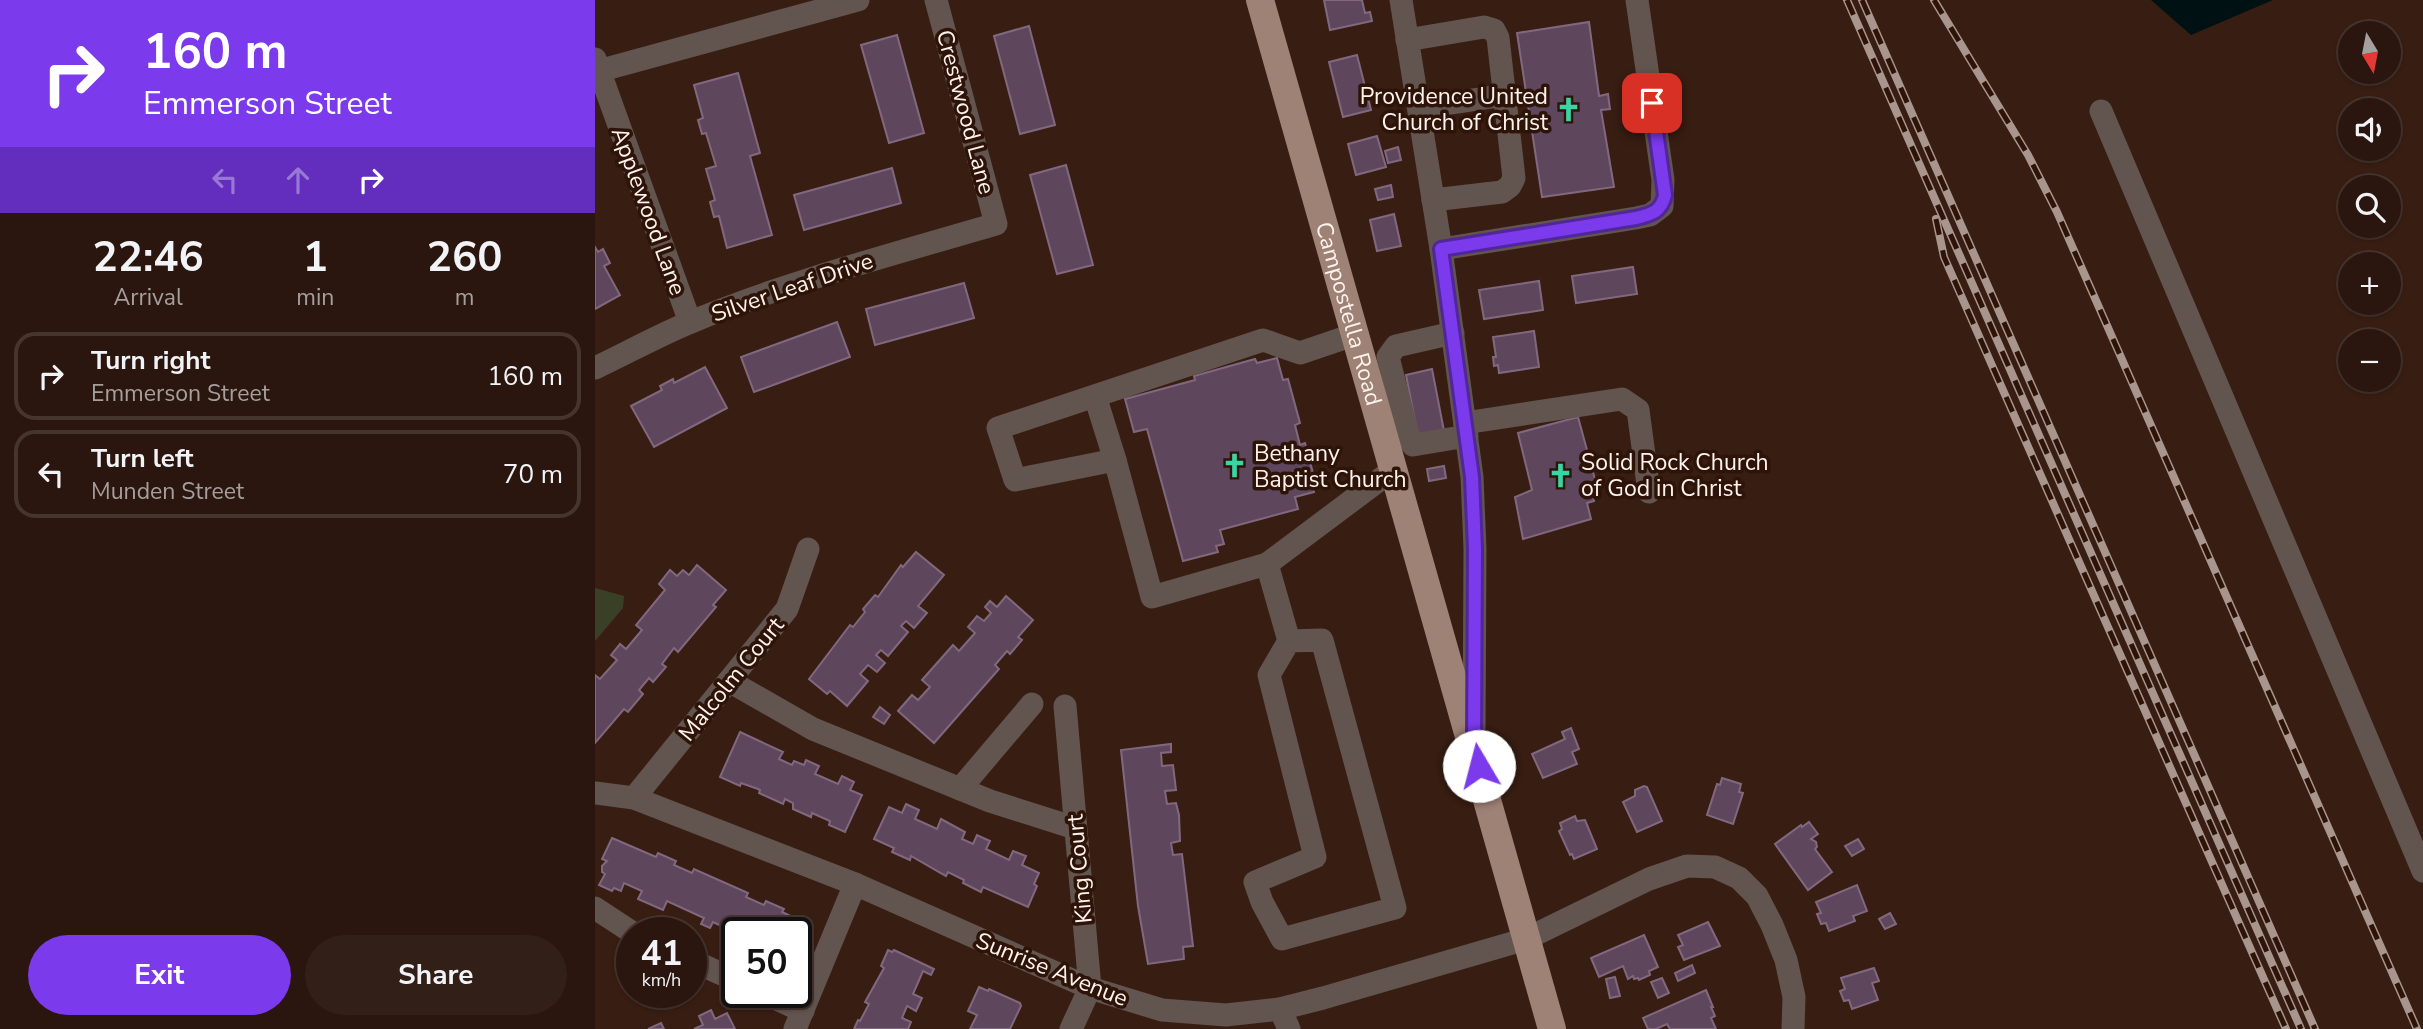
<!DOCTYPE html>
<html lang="en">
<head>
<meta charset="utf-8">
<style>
	:root { --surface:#2a160e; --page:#321f17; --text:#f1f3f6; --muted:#a59f9e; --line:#46352e; --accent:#7c3aed }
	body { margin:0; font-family:"Nunito Sans",sans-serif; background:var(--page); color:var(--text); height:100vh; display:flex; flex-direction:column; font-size:26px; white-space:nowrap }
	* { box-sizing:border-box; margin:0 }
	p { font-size:23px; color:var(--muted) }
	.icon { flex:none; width:38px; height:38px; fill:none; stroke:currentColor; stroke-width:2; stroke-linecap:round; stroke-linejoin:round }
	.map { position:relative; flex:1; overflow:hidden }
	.panel { display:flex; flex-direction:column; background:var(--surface); width:595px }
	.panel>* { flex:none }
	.top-card { background:#7c3aed; color:#fff; overflow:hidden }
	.needle { width:46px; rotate:170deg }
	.fabs { position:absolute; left:1743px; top:21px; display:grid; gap:14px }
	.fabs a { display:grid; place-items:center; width:63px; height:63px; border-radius:50%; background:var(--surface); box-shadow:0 2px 5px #0004,0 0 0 2px var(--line); font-size:35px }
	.speed { position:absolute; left:21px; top:917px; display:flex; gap:14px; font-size:35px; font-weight:700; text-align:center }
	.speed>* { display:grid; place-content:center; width:91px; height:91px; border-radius:50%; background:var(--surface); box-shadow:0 2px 5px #0004,0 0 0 2px var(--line); line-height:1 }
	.speed small { font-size:18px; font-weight:400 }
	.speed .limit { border:4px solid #111; border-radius:10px; background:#fff; color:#111 }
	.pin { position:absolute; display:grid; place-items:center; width:60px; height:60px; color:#fff; margin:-30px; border-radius:14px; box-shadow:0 4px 10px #0006 }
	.me { position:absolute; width:77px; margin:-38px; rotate:352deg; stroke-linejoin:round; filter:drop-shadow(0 0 5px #0008) }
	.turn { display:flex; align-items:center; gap:24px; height:147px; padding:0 28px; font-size:32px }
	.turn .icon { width:91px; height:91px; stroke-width:2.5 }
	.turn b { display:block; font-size:49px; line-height:60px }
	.lanes { display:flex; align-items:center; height:66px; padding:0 28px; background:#0003; justify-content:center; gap:35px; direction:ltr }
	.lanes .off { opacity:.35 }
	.eta { display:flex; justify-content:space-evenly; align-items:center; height:119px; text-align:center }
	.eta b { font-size:42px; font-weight:700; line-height:49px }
	.action { display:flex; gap:14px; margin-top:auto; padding:14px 28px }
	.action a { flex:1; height:80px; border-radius:42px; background:var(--accent); color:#fff; font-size:28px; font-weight:700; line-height:80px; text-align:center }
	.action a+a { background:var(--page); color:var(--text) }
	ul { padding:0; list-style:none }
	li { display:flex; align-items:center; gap:21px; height:88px; margin:0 14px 10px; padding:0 14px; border:4px solid var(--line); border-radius:21px }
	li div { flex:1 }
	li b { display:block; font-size:26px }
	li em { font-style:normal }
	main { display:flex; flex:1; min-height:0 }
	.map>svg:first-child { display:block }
</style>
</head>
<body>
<main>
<section class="panel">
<div class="top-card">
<div class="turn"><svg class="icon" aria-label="right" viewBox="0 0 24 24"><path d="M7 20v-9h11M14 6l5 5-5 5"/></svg><div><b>160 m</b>Emmerson Street</div></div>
<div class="lanes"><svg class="icon off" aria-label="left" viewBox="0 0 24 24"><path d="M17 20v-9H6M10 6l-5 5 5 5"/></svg><svg class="icon off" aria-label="ahead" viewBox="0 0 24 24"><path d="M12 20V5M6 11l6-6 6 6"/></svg><svg class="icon" aria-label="right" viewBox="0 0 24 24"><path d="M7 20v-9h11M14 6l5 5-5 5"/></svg></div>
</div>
<div class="eta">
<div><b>22:46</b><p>Arrival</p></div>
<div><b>1</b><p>min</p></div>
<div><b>260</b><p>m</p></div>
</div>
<ul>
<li><svg class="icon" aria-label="right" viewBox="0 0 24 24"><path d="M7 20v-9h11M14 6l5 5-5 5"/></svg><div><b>Turn right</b><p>Emmerson Street</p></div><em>160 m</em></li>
<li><svg class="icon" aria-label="left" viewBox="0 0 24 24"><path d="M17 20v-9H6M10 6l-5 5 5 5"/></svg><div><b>Turn left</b><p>Munden Street</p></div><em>70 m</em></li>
</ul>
<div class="action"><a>Exit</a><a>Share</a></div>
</section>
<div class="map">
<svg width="1828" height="1029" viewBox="0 0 1828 1029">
	<rect width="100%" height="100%" fill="#381d12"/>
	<path fill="#3a4025" d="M 0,588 L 29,596 L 28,608 L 0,641 Z"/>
	<path fill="#001113" d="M 1556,0 L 1678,0 L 1596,35 Z"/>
	<g fill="#5e475d" stroke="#81687f" stroke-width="2">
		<path d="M 729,0 L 767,0 L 770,13 L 775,12 L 777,21 L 735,30 Z"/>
		<path d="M 994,22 L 1004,96 L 1013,94 L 1015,109 L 1006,110 L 1019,187 L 947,197 L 922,33 Z"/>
		<path d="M 434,26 L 460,125 L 425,134 L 399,36 Z"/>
		<path d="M 302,35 L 329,133 L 294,143 L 266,45 Z"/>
		<path d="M 762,55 L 776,110 L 748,117 L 734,62 Z"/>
		<path d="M 143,73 L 165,153 L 155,156 L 177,235 L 132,248 L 124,216 L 119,217 L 115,202 L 120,200 L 111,169 L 121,166 L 111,133 L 107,134 L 103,120 L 108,118 L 99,85 Z"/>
		<path d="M 782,136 L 791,167 L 761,175 L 753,144 Z"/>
		<path d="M 803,147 L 806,160 L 793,163 L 790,151 Z"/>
		<path d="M 471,165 L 498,265 L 462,274 L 435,175 Z"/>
		<path d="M 297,168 L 306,203 L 209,230 L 199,195 Z"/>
		<path d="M 796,185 L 798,197 L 783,200 L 780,189 Z"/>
		<path d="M 799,214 L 806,246 L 782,251 L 775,220 Z"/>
		<path d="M 0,247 L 3,252 L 8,249 L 15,263 L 9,266 L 25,295 L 0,309 Z"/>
		<path d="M 1038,267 L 1042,294 L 981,303 L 977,276 Z"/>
		<path d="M 944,281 L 948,310 L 889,319 L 884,290 Z"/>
		<path d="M 369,283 L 379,318 L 280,345 L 271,309 Z"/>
		<path d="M 242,322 L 255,357 L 159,392 L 146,357 Z"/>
		<path d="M 939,331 L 944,367 L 904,373 L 903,365 L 899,366 L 898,357 L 901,357 L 898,337 Z"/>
		<path d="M 682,358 L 688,380 L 693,379 L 705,423 L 700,425 L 705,445 L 710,443 L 722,488 L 718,489 L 719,492 L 700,497 L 703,509 L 625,530 L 629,544 L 621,546 L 623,552 L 588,561 L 552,429 L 539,432 L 530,399 L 600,380 L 599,376 L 660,359 L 662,363 Z"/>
		<path d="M 110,367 L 132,408 L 59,447 L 36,406 L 67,390 L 65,386 L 78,379 L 79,383 Z"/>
		<path d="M 837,369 L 849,431 L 823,436 L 811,375 Z"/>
		<path d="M 983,417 L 1001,483 L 998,484 L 1000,490 L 997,491 L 999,501 L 992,503 L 996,519 L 928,539 L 920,497 L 937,490 L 923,433 Z"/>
		<path d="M 849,466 L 851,478 L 834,481 L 832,469 Z"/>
		<path d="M 321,552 L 349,575 L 323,606 L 332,613 L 319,628 L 311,621 L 306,626 L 313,632 L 293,656 L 286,650 L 281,655 L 290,663 L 282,672 L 273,665 L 265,674 L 273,681 L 252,706 L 235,691 L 232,694 L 214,679 L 255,625 L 258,627 L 270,612 L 268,609 L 280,595 L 283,597 L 306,565 L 308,567 Z"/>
		<path d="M 102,565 L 131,590 L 118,605 L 121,607 L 83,652 L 79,648 L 67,664 L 71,667 L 58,682 L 54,678 L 44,690 L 48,694 L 33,712 L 29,709 L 0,743 L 0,675 L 5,679 L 22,660 L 16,655 L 25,644 L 31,649 L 47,630 L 41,625 L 70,590 L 64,584 L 75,570 L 82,576 L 88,570 L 94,575 Z"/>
		<path d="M 411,596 L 438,620 L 423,637 L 427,640 L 415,654 L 412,651 L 400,665 L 404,669 L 339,743 L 303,711 L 317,695 L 323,700 L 335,687 L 327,680 L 358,645 L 364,651 L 380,633 L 373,627 L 382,616 L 389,621 L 396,613 L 390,607 L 395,601 L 402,607 Z"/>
		<path d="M 285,707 L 295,715 L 289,724 L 278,717 Z"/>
		<path d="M 976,728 L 984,749 L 977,752 L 982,764 L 948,778 L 937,754 L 970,739 L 967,732 Z"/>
		<path d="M 145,732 L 188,752 L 184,759 L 197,765 L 199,761 L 209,765 L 211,760 L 224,766 L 220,774 L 243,784 L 247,776 L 259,782 L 255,790 L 267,795 L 250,832 L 234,825 L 235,821 L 217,813 L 216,817 L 198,809 L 198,803 L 190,799 L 188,804 L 164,793 L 165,790 L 163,789 L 146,783 L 145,786 L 125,777 Z"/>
		<path d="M 576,744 L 576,752 L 566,753 L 567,766 L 578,765 L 581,790 L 570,791 L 572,804 L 581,803 L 584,815 L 585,841 L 576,843 L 578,855 L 587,854 L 598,946 L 588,947 L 589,959 L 553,964 L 543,906 L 526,750 Z"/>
		<path d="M 1127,778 L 1146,784 L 1144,792 L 1148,793 L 1138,824 L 1112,815 L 1122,784 L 1125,785 Z"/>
		<path d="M 1049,786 L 1052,787 L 1067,821 L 1042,832 L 1028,802 L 1040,796 L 1040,790 Z"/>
		<path d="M 311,804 L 324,810 L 320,819 L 342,829 L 346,819 L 370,832 L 367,839 L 378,844 L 382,835 L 395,841 L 391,849 L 414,860 L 418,851 L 431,856 L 427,865 L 444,873 L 439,884 L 442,886 L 433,907 L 388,887 L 386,892 L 368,883 L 369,880 L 353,872 L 351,876 L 316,856 L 315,860 L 297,852 L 299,848 L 279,839 L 294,807 L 307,813 Z"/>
		<path d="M 980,816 L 982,821 L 990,820 L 1002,849 L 979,859 L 977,854 L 975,855 L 964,831 L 967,829 L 965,823 Z"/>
		<path d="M 1214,822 L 1223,834 L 1216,839 L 1221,842 L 1222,847 L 1220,849 L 1237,872 L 1213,890 L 1180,844 L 1206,825 L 1207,827 Z"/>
		<path d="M 17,838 L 61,857 L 63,853 L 81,861 L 79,865 L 97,873 L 99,869 L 153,893 L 151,897 L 169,905 L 171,901 L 189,909 L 187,912 L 204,920 L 198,933 L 142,933 L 139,942 L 127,936 L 131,928 L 118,922 L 115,928 L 106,924 L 109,918 L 72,901 L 68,910 L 43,899 L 47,891 L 29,883 L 26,891 L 19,888 L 17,891 L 4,885 L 10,874 L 7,872 L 7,866 L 12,861 L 7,859 Z"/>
		<path d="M 1263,839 L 1269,849 L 1257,856 L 1250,846 Z"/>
		<path d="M 1262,885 L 1272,911 L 1258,916 L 1260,921 L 1234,931 L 1231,923 L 1226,924 L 1222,914 L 1226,913 L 1221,902 Z"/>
		<path d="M 1295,913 L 1301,924 L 1290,929 L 1284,919 Z"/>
		<path d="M 1113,922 L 1125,946 L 1089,960 L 1083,947 L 1088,945 L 1083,935 Z"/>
		<path d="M 1049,935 L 1063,967 L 1054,971 L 1055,975 L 1044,980 L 1043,978 L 1039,979 L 1038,976 L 1033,979 L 1028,966 L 1004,977 L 996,958 Z"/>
		<path d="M 293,950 L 297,952 L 299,950 L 339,969 L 336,975 L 328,971 L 318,994 L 327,998 L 321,1011 L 312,1006 L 307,1018 L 316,1022 L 313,1029 L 259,1029 L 263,1020 L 265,1021 L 274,1004 L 270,1002 L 289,968 L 286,966 Z"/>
		<path d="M 1097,965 L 1100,973 L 1083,981 L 1080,973 Z"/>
		<path d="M 1279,968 L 1284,981 L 1277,983 L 1283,1000 L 1257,1009 L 1254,1000 L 1249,1001 L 1245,991 L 1250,989 L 1246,978 Z"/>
		<path d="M 1020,977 L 1025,996 L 1015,998 L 1011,979 Z"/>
		<path d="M 1067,978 L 1074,993 L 1063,998 L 1056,982 Z"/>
		<path d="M 384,987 L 393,991 L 394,989 L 425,1003 L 426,1006 L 415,1029 L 375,1029 L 382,1015 L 373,1011 Z"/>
		<path d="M 1111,990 L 1118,1007 L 1116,1007 L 1120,1016 L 1116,1018 L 1121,1029 L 1075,1029 L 1072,1024 L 1061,1029 L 1053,1029 L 1048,1018 Z"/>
		<path d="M 116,1010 L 120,1019 L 132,1013 L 140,1029 L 99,1029 L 108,1025 L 104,1016 Z"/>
		<path d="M 66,1023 L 69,1029 L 53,1029 Z"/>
	</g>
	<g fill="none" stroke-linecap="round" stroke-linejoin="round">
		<g stroke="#62544e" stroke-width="23">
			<path d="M 806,0 L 846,249 L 877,477 L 880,549 L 879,733"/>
			<path d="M 812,40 L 889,27 L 899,30 L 903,38 L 919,178 L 915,186 L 907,192 L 838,200"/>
			<path d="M 0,59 L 95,322"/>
			<path d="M 0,72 L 263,0"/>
			<path d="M 824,108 L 910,95"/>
			<path d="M 1506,111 L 1828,871"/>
			<path d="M 846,249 L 1041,218 L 1055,215 L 1067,206 L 1068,180 L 1042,0"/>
			<path d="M 858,333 L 801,346 L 793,357 L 814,439 L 818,445 L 872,436"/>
			<path d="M 761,334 L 705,353 L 668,340 L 403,428 L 420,480 L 520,460 L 557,597 L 672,564 L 799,469"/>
			<path d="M 0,368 C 32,353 64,335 96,322 C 195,281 299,254 401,224 L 341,0"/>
			<path d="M 500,396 L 520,460"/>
			<path d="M 870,423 L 1027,399 L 1043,410 L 1054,492"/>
			<path d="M 672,564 L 694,641 L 727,640 L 800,908 L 687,939 L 667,902 L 660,882 L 720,857 L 674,675 L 694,641"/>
			<path d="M 134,681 L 218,729 L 395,801 L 480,828"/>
			<path d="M 470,706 L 495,988 L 476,1029"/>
			<path d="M 365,789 L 437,704"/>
			<path d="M 0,793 L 39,798 L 260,884 L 495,988 L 567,1010 L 631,1015 L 685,1009 L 728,998 L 931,939 L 1054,879 L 1092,866 L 1120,867 L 1144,878 L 1162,896 L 1177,925 L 1191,960 L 1199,997 L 1198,1029"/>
			<path d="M 39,798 L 192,609 L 213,549"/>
			<path d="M 0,908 L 38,933"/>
			<path d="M 96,960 L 142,981"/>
			<path d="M 166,992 L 208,1011"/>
			<path d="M 685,1009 L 694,1029"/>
			<path d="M 200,1029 L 260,884"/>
		</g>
		<path stroke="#9f8276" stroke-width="28" id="s1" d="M 665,0 L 957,1029"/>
		<defs>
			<g id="rail">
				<path d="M 1252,0 L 1706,1029"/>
				<path d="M 1267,0 L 1720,1029"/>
				<path d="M 1339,0 L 1433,155 L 1462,212 L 1822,1029"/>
				<path d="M 1341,219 L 1349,257 L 1691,1029"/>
			</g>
		</defs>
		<use href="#rail" stroke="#a8958e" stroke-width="8"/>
		<use href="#rail" stroke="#2e1408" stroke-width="5" stroke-dasharray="16" stroke-linecap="butt"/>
	</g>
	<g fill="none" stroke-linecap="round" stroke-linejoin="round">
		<defs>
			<path id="route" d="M 884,766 L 879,747 L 880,549 L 877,477 L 846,249 L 1041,218 C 1057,214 1066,212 1070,195 L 1057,103"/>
		</defs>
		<use href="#route" stroke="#51269a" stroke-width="18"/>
		<use href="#route" stroke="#7c3aed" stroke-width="12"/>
	</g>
	<defs>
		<symbol id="church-bare" viewBox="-9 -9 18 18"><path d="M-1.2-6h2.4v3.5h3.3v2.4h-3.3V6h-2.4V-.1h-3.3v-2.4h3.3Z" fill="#3bd4a4" stroke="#2e1408" stroke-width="2.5" paint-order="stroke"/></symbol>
	</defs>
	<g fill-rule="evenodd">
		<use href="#church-bare" x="956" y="92" width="35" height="35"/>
		<use href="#church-bare" x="622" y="448" width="35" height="35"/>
		<use href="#church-bare" x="948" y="458" width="35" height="35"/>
	</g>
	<g text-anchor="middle" stroke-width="7" stroke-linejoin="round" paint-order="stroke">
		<g font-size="23" fill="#fef2ed" stroke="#2e1408" text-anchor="start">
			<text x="953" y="104" text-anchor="end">Providence United<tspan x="953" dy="26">Church of Christ</tspan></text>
			<text x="659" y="461">Bethany<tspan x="659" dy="26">Baptist Church</tspan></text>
			<text x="986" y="470">Solid Rock Church<tspan x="986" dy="26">of God in Christ</tspan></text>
		</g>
		<g font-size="23" fill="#fef2ed" stroke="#2e1408">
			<text transform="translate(371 112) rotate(75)" y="8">Crestwood Lane</text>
			<text transform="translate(54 211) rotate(70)" y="8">Applewood Lane</text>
			<text transform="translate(197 287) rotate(-19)" y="8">Silver Leaf Drive</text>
			<text dy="8" stroke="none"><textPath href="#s1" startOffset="326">Campostella Road</textPath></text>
			<text transform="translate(136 679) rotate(-51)" y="8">Malcolm Court</text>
			<text transform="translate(484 869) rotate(-95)" y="8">King Court</text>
			<text transform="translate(457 969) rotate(22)" y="8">Sunrise Avenue</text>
		</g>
	</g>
</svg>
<div class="fabs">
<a><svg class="needle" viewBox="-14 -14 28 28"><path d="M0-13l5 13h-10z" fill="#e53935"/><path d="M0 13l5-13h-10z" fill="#a59f9e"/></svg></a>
<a><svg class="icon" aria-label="sound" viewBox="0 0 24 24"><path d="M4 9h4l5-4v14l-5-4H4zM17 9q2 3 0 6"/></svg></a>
<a><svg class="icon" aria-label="search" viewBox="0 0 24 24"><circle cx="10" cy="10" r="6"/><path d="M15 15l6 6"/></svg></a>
<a>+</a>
<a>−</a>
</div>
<div class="speed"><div>41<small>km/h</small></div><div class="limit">50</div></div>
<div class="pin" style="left:1057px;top:103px;background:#d93025"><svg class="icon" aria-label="arrive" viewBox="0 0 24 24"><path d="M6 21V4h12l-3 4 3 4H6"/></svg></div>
<svg class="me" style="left:884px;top:766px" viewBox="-20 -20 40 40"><circle r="19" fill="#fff"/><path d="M0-13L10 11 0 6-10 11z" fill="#7c3aed"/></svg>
</div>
</main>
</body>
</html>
